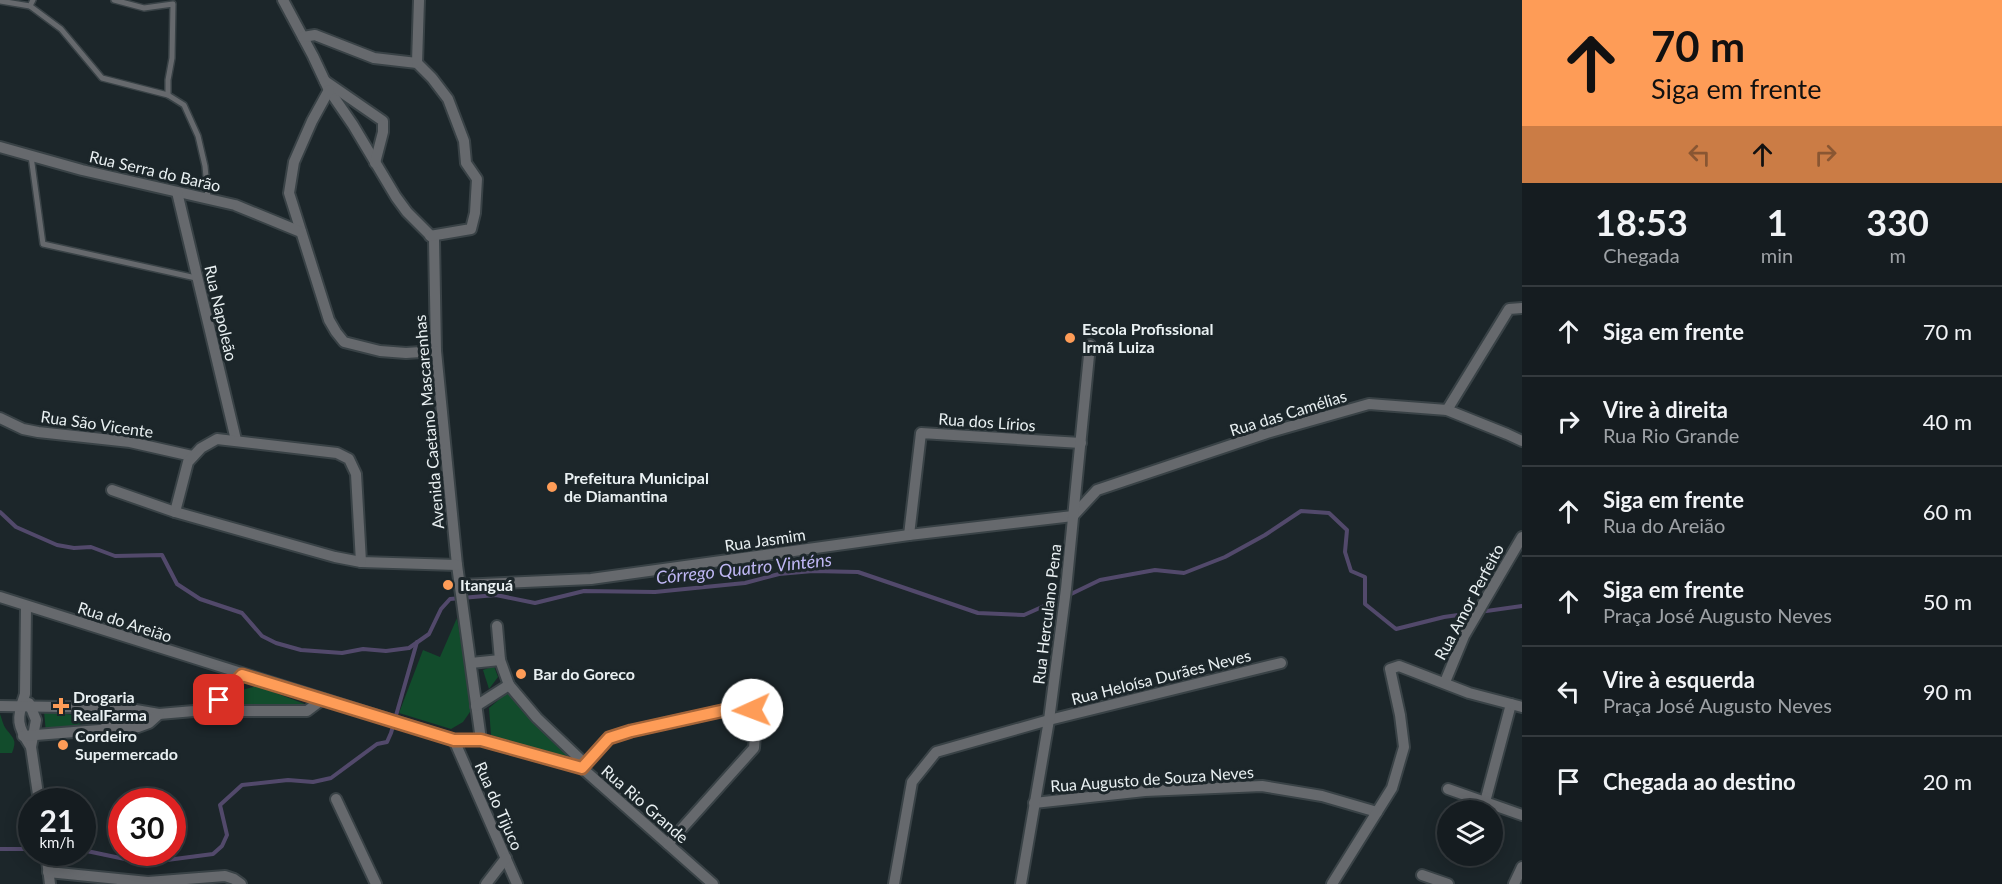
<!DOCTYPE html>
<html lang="pt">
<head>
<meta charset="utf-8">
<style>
	:root { --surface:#151c20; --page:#22292d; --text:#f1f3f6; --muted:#9da1a5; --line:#343a3e }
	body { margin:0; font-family:Lato,sans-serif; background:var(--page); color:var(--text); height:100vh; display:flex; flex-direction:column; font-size:22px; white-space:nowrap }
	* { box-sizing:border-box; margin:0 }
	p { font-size:20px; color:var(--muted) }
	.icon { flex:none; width:33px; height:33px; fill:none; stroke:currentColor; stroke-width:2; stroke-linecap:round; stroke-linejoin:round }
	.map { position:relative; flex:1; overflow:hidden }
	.side { display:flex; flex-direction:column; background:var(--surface); width:480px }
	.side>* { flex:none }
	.guide { background:#fe9c57; color:#111; overflow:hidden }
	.controls { position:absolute; left:1437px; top:800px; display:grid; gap:12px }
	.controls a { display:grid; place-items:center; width:66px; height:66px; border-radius:50%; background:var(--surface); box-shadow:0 3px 15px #0003,0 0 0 2px var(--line); font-size:30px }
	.speed { position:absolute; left:18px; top:788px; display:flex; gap:12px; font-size:30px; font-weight:700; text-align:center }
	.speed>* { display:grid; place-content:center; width:78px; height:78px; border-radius:50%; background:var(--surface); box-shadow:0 3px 15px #0003,0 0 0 2px var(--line); line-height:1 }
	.speed small { font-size:15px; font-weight:400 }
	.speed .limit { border:9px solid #d22; background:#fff; color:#111 }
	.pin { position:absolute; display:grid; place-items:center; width:51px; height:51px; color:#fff; margin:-26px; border-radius:12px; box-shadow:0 3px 9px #0006 }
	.me { position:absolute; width:66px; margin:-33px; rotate:268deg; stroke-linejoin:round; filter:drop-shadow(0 0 4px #0008) }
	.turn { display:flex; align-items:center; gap:21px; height:126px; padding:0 30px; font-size:27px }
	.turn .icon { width:78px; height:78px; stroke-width:2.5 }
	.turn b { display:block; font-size:42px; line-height:51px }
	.lanes { display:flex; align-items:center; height:57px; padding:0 30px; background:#0003; justify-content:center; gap:30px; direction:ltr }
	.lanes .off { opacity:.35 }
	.eta { display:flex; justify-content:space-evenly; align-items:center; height:102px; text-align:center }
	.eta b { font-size:36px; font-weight:700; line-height:42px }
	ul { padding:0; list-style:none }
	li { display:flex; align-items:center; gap:18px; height:90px; padding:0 30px; border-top:2px solid var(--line) }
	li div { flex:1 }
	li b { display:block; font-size:22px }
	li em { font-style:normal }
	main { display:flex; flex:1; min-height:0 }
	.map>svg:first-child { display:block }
</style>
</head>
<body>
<main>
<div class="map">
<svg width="1522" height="884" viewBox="0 0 1522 884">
	<rect width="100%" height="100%" fill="#1c262a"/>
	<g fill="#124c2c">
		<path d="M 457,618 L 472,709 L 463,722 L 451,729 L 399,713 L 423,650 L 440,657 Z"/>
		<path d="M 494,666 L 498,677 L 489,689 L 483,670 Z"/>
		<path d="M 257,686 L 310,706 L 235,708 L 238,691 Z"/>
		<path d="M 508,692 L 525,711 L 573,755 L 569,760 L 491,735 L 489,708 Z"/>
		<path d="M 44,711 L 102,719 L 46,733 Z"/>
		<path d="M 0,714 C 2,719 3,725 6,729 C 14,739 17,740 12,753 L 0,753 Z"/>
	</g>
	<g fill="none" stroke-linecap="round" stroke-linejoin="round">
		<g stroke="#52496b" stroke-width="4">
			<path d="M 0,512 L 16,527 L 57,545 L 74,548 L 91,547 L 115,556 L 162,555 L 177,584 L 200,599 L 242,613 L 262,636 L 276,643 L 301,650 L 342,653 L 363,649 L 386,651 L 409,648 L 429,634 L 441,609 L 450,599 L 496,595 L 535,603 L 584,591 L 655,592 L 745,583 L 779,574 L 813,571 L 858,572 L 978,613 L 1024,615 L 1062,598"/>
			<path d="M 1069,595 L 1100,580 L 1155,570 L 1184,573 L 1225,557 L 1265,535 L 1301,511 L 1329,513 L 1347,530 L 1345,552 L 1351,571 L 1365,577 L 1365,604 L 1396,629 L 1444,617 L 1522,606"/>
			<path d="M 0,849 L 28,849 L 32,844"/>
			<path d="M 82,850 L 144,863 L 213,854 L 222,846 L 227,835 L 220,805 L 242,785 L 288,780 L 313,782 L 331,778 L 377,744 L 387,742 L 391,733 L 417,642"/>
		</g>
		<defs>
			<g id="lane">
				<path d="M 114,0 L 144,8 L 173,4 L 172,58 L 168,80 L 168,95 L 184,105 L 198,136 L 205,166 L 208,199"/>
				<path d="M 0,1 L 30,6 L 33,0"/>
				<path d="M 30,6 L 61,29 L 102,78 L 168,95"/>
				<path d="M 31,156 L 43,244 L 196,278"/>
			</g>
			<g id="street">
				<path d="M 283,0 L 313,56 L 329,90 L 353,125 L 396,197 L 407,212 L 434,239 L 436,351 L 457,565 L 481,740"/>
				<path d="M 303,37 L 315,35 L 374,58 L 417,63 L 432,78 L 448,99 L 464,141 L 466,163 L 477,179 L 475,213 L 471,229 L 430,236"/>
				<path d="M 417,63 L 419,0"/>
				<path d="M 325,81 L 383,121 L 383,132 L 375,163"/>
				<path d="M 329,90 L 312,121 L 294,162 L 289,193 L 329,320 L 336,332 L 344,342 L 380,351 L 406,353 L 436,351"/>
				<path d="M 0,147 L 82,170 L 235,205 L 301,232"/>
				<path d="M 177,192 L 236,440"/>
				<path d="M 1447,410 L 1509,309 L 1522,308"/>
				<path d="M 0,418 L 23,429 L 38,432 L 130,442 L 192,456"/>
				<path d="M 112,490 L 175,512 L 335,557 L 361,562 L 457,565"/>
				<path d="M 175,512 L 188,462 L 201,448 L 217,439 L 337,453 L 349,459 L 356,474 L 361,562"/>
				<path d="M 909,535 L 921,433 L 1081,443"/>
				<path d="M 460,585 L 591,579 L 909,535 L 1073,516 L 1097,490 L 1267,433 L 1369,404 L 1447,410 L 1507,434 L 1522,441"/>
				<path d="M 0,597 L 454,740 L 481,740 L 582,768 L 713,884"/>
				<path d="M 26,606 L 25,694 C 16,719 17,726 31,747"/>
				<path d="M 497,626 L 500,660 L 509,685 L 537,718 L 579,758 L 582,768"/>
				<path d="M 471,663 L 500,660"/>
				<path d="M 1445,682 L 1464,636 L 1522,537"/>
				<path d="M 29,703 L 36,720 L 31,747 L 39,801"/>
				<path d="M 0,706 L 124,708 L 159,714 L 194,711 L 219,700 L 242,675"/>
				<path d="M 209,706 L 231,711 L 307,711 L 323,699"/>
				<path d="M 476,706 L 509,685"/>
				<path d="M 105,708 L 107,731"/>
				<path d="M 23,736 L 138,727 L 149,723 L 159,714"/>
				<path d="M 454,740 L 517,884"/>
				<path d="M 582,768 L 609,738 L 631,731 L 726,710 L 738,708 L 752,710 L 756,721 L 754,748 L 668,844"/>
				<path d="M 1448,789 L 1522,815"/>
				<path d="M 336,799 L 376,884"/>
				<path d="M 1485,802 L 1511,704"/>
				<path d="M 1034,803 L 1145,791 L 1262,786 L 1322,796 L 1377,812"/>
				<path d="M 46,852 L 50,884"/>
				<path d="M 48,872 L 148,882 L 225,876 L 234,879 L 241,884"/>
				<path d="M 1422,875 L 1448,884"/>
				<path d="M 486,884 L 506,858"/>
				<path d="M 894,884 L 912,782 L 936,752 L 1049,720 L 1281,663"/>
				<path d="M 1021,884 L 1049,720 L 1066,589 L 1090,345"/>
				<path d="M 1332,884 L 1392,788 L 1404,747 L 1400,715 L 1390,669 L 1399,666 L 1469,693 L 1522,707"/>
				<path d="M 1514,884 L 1522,867"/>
			</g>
		</defs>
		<use href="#lane" stroke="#394246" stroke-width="8"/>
		<use href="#street" stroke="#394246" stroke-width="14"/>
		<use href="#lane" stroke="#66696d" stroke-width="5"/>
		<use href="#street" stroke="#66696d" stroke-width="10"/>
	</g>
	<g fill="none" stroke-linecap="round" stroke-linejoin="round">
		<defs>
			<path id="route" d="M 219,700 L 242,675 L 454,740 L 481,740 L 582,768 L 609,738 L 631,731 L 726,710 L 738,708 L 752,710"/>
		</defs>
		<use href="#route" stroke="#a56539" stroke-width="15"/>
		<use href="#route" stroke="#fe9c57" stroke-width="10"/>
	</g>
	<g fill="#fe9c57" stroke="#1c262a" stroke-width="2">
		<circle cx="1070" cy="338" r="6"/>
		<circle cx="552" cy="487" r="6"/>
		<circle cx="448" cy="585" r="6"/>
		<circle cx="521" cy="674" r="6"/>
		<path d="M58 697h6v6h6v6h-6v6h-6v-6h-6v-6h6z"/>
		<circle cx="63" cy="745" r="6"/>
	</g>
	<g text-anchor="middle" stroke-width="6" stroke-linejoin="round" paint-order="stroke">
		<g font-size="16" fill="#e9f0f2" stroke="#1c262a">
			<text transform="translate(155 171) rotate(13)" y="6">Rua Serra do Barão</text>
			<text transform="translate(221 313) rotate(77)" y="6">Rua Napoleão</text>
			<text transform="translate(1288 413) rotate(-17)" y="6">Rua das Camélias</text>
			<text transform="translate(429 422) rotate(-95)" y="6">Avenida Caetano Mascarenhas</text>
			<text transform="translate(987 422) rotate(4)" y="6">Rua dos Lírios</text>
			<text transform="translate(97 424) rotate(8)" y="6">Rua São Vicente</text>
			<text transform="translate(765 540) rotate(-8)" y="6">Rua Jasmim</text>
			<text transform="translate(1469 602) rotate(-62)" y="6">Rua Amor Perfeito</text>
			<text transform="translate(1047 614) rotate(-83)" y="6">Rua Herculano Pena</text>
			<text transform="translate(125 622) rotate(18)" y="6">Rua do Areião</text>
			<text transform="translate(1161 677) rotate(-14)" y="6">Rua Heloísa Durães Neves</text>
			<text transform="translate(1152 779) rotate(-4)" y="6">Rua Augusto de Souza Neves</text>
			<text transform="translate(645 804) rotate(41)" y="6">Rua Rio Grande</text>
			<text transform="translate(499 806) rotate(66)" y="6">Rua do Tijuco</text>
		</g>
		<g font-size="16" font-weight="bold" fill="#e9f0f2" stroke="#1c262a" text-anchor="start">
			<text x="1082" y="335">Escola Profissional<tspan x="1082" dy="18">Irmã Luiza</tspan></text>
			<text x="564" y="484">Prefeitura Municipal<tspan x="564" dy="18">de Diamantina</tspan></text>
			<text x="460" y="591">Itanguá</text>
			<text x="533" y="680">Bar do Goreco</text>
			<text x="73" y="703">Drogaria<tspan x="73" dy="18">RealFarma</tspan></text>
			<text x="75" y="742">Cordeiro<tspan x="75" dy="18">Supermercado</tspan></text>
		</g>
		<g font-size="18" font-style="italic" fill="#bfb7f4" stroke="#1c262a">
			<text transform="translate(744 569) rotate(-6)" y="6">Córrego Quatro Vinténs</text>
		</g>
	</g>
</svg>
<div class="controls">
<a><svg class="icon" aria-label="layers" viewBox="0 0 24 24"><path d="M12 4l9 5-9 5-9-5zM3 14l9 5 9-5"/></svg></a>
</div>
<div class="speed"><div>21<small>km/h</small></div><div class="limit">30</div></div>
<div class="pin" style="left:219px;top:700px;background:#d93025"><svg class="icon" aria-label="arrive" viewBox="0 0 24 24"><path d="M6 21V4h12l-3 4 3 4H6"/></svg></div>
<svg class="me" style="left:752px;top:710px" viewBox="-20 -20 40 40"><circle r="19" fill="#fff"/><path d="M0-13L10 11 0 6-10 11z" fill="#fe9c57"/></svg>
</div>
<section class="side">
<div class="guide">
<div class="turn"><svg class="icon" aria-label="ahead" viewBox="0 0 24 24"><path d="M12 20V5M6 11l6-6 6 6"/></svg><div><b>70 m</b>Siga em frente</div></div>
<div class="lanes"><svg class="icon off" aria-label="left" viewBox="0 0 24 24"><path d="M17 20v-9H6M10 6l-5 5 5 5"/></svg><svg class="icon" aria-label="ahead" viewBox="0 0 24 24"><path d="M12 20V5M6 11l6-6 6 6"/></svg><svg class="icon off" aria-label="right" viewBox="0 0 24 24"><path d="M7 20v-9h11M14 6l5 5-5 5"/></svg></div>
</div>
<div class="eta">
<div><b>18:53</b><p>Chegada</p></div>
<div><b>1</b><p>min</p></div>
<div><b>330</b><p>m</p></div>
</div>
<ul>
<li><svg class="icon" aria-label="ahead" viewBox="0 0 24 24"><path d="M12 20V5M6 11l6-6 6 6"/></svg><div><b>Siga em frente</b></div><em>70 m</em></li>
<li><svg class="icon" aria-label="right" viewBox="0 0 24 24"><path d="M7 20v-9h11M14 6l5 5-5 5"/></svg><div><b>Vire à direita</b><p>Rua Rio Grande</p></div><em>40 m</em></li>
<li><svg class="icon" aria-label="ahead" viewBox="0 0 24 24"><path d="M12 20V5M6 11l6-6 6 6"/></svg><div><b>Siga em frente</b><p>Rua do Areião</p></div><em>60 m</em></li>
<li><svg class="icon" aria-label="ahead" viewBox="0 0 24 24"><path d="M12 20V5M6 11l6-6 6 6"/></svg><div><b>Siga em frente</b><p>Praça José Augusto Neves</p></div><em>50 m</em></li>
<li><svg class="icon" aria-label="left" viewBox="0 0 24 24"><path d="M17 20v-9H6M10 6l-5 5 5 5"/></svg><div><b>Vire à esquerda</b><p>Praça José Augusto Neves</p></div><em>90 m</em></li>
<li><svg class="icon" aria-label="arrive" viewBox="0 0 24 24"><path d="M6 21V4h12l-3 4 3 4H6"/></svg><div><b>Chegada ao destino</b></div><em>20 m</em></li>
</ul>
</section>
</main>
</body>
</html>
